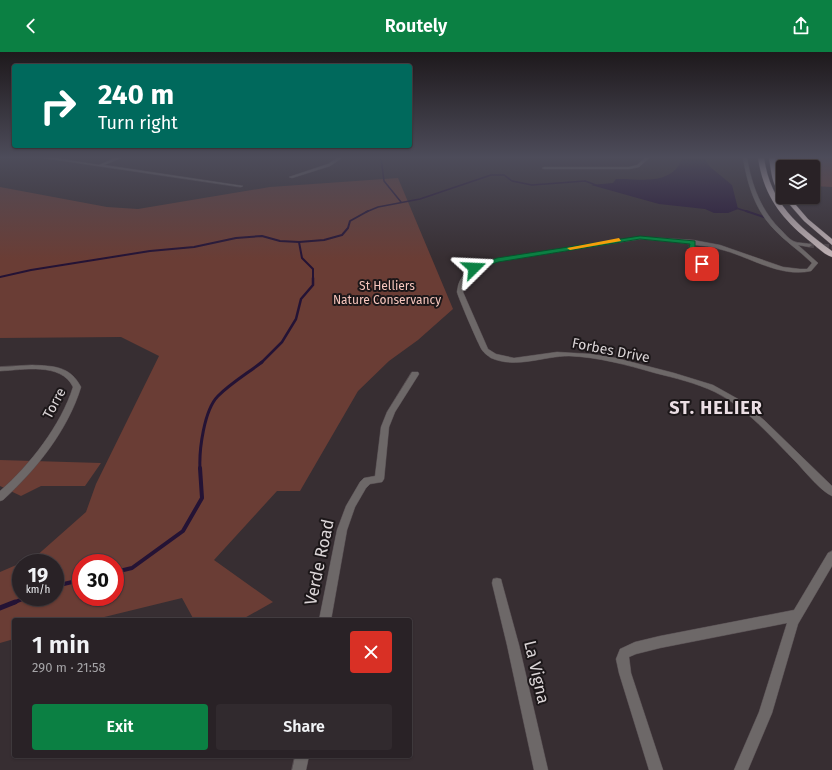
<!DOCTYPE html>
<html lang="en">
<head>
<meta charset="utf-8">
<style>
	:root { --surface:#292226; --page:#312a2e; --text:#f1f3f6; --muted:#a5a4a7; --line:#453f43; --accent:#0b8043 }
	body { margin:0; font-family:"Fira Sans",sans-serif; background:var(--page); color:var(--text); height:100vh; display:flex; flex-direction:column; font-size:15px; white-space:nowrap }
	* { box-sizing:border-box; margin:0 }
	p { font-size:13px; color:var(--muted) }
	.icon { flex:none; width:22px; height:22px; fill:none; stroke:currentColor; stroke-width:2; stroke-linecap:round; stroke-linejoin:round }
	.map { position:relative; flex:1; overflow:hidden }
	.panel { position:absolute; left:12px; top:566px; width:400px; height:140px; display:flex; flex-direction:column; background:var(--surface); border-radius:4px; box-shadow:0 1px 3px #0004,0 0 0 1px var(--line) }
	.panel>* { flex:none }
	.banner { position:absolute; left:12px; top:12px; width:400px; height:84px; border-radius:4px; box-shadow:0 1px 3px #0004,0 0 0 1px var(--line); background:#00695c; color:#fff; overflow:hidden }
	.fabs { position:absolute; left:776px; top:108px; display:grid; gap:8px }
	.fabs a { display:grid; place-items:center; width:44px; height:44px; border-radius:4px; background:var(--surface); box-shadow:0 1px 3px #0004,0 0 0 1px var(--line); font-size:20px }
	.speed { position:absolute; left:12px; top:502px; display:flex; gap:8px; font-size:20px; font-weight:700; text-align:center }
	.speed>* { display:grid; place-content:center; width:52px; height:52px; border-radius:50%; background:var(--surface); box-shadow:0 1px 3px #0004,0 0 0 1px var(--line); line-height:1 }
	.speed small { font-size:10px; font-weight:400 }
	.speed .limit { border:6px solid #d22; background:#fff; color:#111 }
	.pin { position:absolute; display:grid; place-items:center; width:34px; height:34px; color:#fff; margin:-17px; border-radius:8px; box-shadow:0 2px 6px #0006 }
	.me { position:absolute; width:44px; margin:-22px; rotate:69deg; stroke-linejoin:round; filter:drop-shadow(0 0 3px #0008) }
	.turn { display:flex; align-items:center; gap:14px; height:84px; padding:0 20px; font-size:18px }
	.turn .icon { width:52px; height:52px; stroke-width:2.5 }
	.turn b { display:block; font-size:28px; line-height:34px }
	.round { display:grid; place-items:center; flex:none; width:42px; height:42px; border-radius:4px; background:var(--page) }
	.overview { display:flex; align-items:center; justify-content:space-between; height:68px; padding:0 20px }
	h1 { font-size:24px; font-weight:600; line-height:30px }
	.cta { display:flex; gap:8px; margin-top:auto; padding:8px 20px }
	.cta a { flex:1; height:46px; border-radius:4px; background:var(--accent); color:#fff; font-size:16px; font-weight:600; line-height:46px; text-align:center }
	.cta a+a { background:var(--page); color:var(--text) }
	header { display:flex; justify-content:space-between; align-items:center; height:52px; padding:0 20px; background:var(--accent); color:#fff; font-size:18px; font-weight:600 }
	.map>svg:first-child { display:block }
</style>
</head>
<body>
<header><svg class="icon" aria-label="back" viewBox="0 0 24 24"><path d="M15 5l-7 7 7 7"/></svg>Routely<svg class="icon" aria-label="share" viewBox="0 0 24 24"><path d="M12 15V3M7 8l5-5 5 5M5 13v7h14v-7"/></svg></header>
<div class="map">
<svg width="832" height="718" viewBox="0 0 832 718">
	<rect width="100%" height="100%" fill="#372e32"/>
	<g fill="#6a3d35" fill-rule="evenodd">
		<path d="M 772,106 L 830,106 L 832,109 L 832,135 L 813,134 L 813,115 L 783,115 L 783,134 L 779,134 Z"/>
		<path d="M 398,126 L 453,257 L 418,288 L 389,309 L 358,339 L 300,439 L 277,439 L 214,508 L 273,550 L 241,568 L 194,568 L 182,546 L 92,568 L 14,568 L 14,587 L 0,591 L 0,520 L 21,511 L 21,545 L 55,545 L 55,511 L 21,511 L 34,506 L 86,460 L 96,432 L 159,304 L 121,285 L 0,286 L 0,135 L 107,155 L 138,157 L 270,135 ZM 81,511 L 115,511 L 115,545 L 81,545 Z"/>
		<path d="M 0,408 L 101,411 L 85,434 L 41,434 L 21,444 L 0,434 Z"/>
	</g>
	<path fill="#241335" d="M 683,106 L 705,107 L 709,114 L 732,133 L 738,157 L 728,161 L 714,161 L 705,157 L 659,152 L 591,133 L 613,131 L 616,127 C 636,126 660,133 676,117 C 679,114 680,109 683,106 Z"/>
	<g fill="none" stroke-linecap="round" stroke-linejoin="round">
		<g stroke="#241335" stroke-width="1.5">
			<path d="M 381,106 L 384,129 L 401,150"/>
			<path d="M 736,156 L 749,160"/>
			<path d="M 366,160 L 378,155 L 420,147 L 491,123 L 504,123 L 512,129 L 532,133 L 585,129 L 596,133"/>
		</g>
		<g stroke="#241335" stroke-width="2">
			<path d="M 746,159 L 764,165"/>
			<path d="M 299,190 L 302,206 L 313,217 L 313,227"/>
			<path d="M 0,225 L 31,218 L 150,199 L 194,195 L 236,186 L 262,184 L 280,189 L 299,190 L 324,188 L 342,183 L 348,176 L 350,169 L 368,159"/>
		</g>
		<path stroke="#241335" stroke-width="2.5" d="M 261,311 L 282,290 L 296,267 L 301,247 L 313,233 L 313,226"/>
		<path stroke="#241335" stroke-width="3" d="M 200,417 C 199,398 204,358 218,344 C 231,331 248,321 262,310"/>
		<g stroke="#241335" stroke-width="4">
			<path d="M 115,520 L 132,516 L 183,479 L 202,446 L 200,416"/>
			<path d="M 55,534 L 81,528"/>
			<path d="M 13,551 L 27,545"/>
		</g>
		<path stroke="#241335" stroke-width="5" d="M 0,556 L 15,550"/>
		<path stroke="#50474b" stroke-width="5" stroke-dasharray="5 2.5" stroke-linecap="butt" d="M 809,193 L 832,195"/>
		<defs>
			<g id="minor">
				<path d="M 44,106 L 55,106 L 99,113 L 115,106 L 121,106 L 104,113 L 243,134 L 241,135 Z"/>
				<path d="M 337,106 L 342,106 L 330,114 L 292,126 L 289,125 L 328,112 Z"/>
				<path d="M 645,106 L 649,106 L 639,115 L 629,117 L 544,117 L 542,116 L 544,115 L 629,115 L 637,113 Z"/>
				<path d="M 743,106 L 747,106 C 752,134 761,159 782,179 C 785,182 789,187 793,189 C 799,192 806,190 812,193 L 809,195 L 798,193 L 818,211 L 811,219 C 779,226 749,204 719,197 C 712,194 703,194 695,193 L 695,195 L 705,212 L 702,214 L 699,212 L 689,195 L 690,192 L 675,190 L 641,187 L 492,210 C 477,217 465,223 463,240 L 488,297 L 496,302 L 514,306 L 557,300 L 591,302 L 616,306 L 674,321 L 713,333 L 738,347 L 764,368 L 832,434 L 832,444 C 822,440 805,420 797,411 C 772,386 747,356 715,340 C 696,331 675,326 655,321 C 627,313 598,305 569,304 C 544,304 516,317 491,306 C 488,304 484,301 482,298 C 479,294 458,245 457,240 C 457,238 458,236 458,234 C 462,219 476,213 489,208 L 641,185 L 693,188 L 720,193 L 783,215 L 800,217 L 807,217 L 812,211 C 799,198 783,188 771,174 C 754,155 747,130 743,106 Z"/>
				<path d="M 32,313 C 54,314 70,314 81,335 C 68,378 36,418 3,448 L 0,449 L 0,439 C 30,413 61,373 73,335 C 61,310 23,318 0,319 L 0,315 Z"/>
				<path d="M 412,320 L 418,320 L 419,322 L 395,360 L 389,375 L 384,427 L 382,430 L 370,432 L 366,436 L 355,455 L 347,478 L 331,568 L 319,568 L 337,478 L 346,454 L 360,430 L 364,426 L 375,424 L 381,375 L 387,360 Z"/>
				<path d="M 832,499 L 832,514 L 798,572 L 772,661 L 748,718 L 734,718 L 759,660 L 787,571 L 660,596 L 636,602 L 629,605 L 631,621 L 663,718 L 649,718 L 619,621 L 616,607 L 620,597 L 635,590 L 660,584 L 794,558 L 828,501 Z"/>
				<path d="M 497,526 L 501,527 L 502,531 L 519,593 L 548,718 L 534,718 L 507,593 L 492,531 L 493,527 Z"/>
				<path d="M 295,704 L 309,704 L 306,718 L 292,718 Z"/>
			</g>
			<g id="motorway">
				<path d="M 758,106 L 764,106 C 771,152 797,173 832,199 L 832,205 C 825,203 818,196 812,191 C 782,167 764,145 758,106 Z"/>
				<path d="M 769,106 L 775,106 L 778,125 L 783,135 L 783,143 C 772,137 771,117 769,106 Z"/>
				<path d="M 783,145 L 789,145 L 808,167 L 832,187 L 832,193 L 804,169 Z"/>
			</g>
		</defs>
		<use href="#minor" stroke="#554c50" stroke-width="1"/>
		<use href="#motorway" stroke="#554c50" stroke-width="1"/>
		<use href="#minor" fill="#6d6868" fill-rule="evenodd"/>
		<use href="#motorway" fill="#c1b3b5" fill-rule="evenodd"/>
	</g>
	<linearGradient id="sky" x2="0" y2="1"><stop stop-color="#1e191c"/><stop offset="0.51" stop-color="#4d4c5a"/><stop offset="1" stop-color="#4d4c5a" stop-opacity="0"/></linearGradient>
	<rect width="832" height="207" fill="url(#sky)"/>
	<path fill="#0b8043" stroke="#07532c" d="M 640,184 L 695,189 L 695,196 L 705,212 L 700,213 L 689,196 L 690,192 L 640,187 L 498,210 L 474,218 L 471,216 L 497,206 Z"/>
	<path fill="#f59e0b" d="M 619,186 L 621,189 L 570,198 L 567,196 Z"/>
	<g text-anchor="middle" stroke-width="4" stroke-linejoin="round" paint-order="stroke">
		<g font-size="12" fill="#f7c6bd" stroke="#1c1719">
			<text x="387" y="238">St Helliers<tspan x="387" dy="14">Nature Conservancy</tspan></text>
		</g>
		<g font-size="14" fill="#dbd5d7" stroke="#1c1719">
			<text transform="translate(611 298) rotate(11)" y="5">Forbes Drive</text>
			<text transform="translate(54 351) rotate(-62)" y="5">Torre</text>
		</g>
		<g font-size="17" fill="#dbd5d7" stroke="#1c1719">
			<text transform="translate(319 510) rotate(-78)" y="6">Verde Road</text>
			<text transform="translate(537 620) rotate(77)" y="6">La Vigna</text>
		</g>
		<g font-size="18" font-weight="bold" letter-spacing="1" fill="#ebdee4" stroke="#1c1719">
			<text x="716" y="362">ST. HELIER</text>
		</g>
	</g>
</svg>
<div class="fabs">
<a><svg class="icon" aria-label="layers" viewBox="0 0 24 24"><path d="M12 4l9 5-9 5-9-5zM3 14l9 5 9-5"/></svg></a>
</div>
<div class="speed"><div>19<small>km/h</small></div><div class="limit">30</div></div>
<div class="pin" style="left:702px;top:212px;background:#d93025"><svg class="icon" aria-label="arrive" viewBox="0 0 24 24"><path d="M6 21V4h12l-3 4 3 4H6"/></svg></div>
<svg class="me" style="left:474px;top:216px" viewBox="-20 -20 40 40"><path d="M0-17L14 15 0 8-14 15z" fill="#0b8043" stroke="#fff" stroke-width="4"/></svg>
<div class="banner">
<div class="turn"><svg class="icon" aria-label="right" viewBox="0 0 24 24"><path d="M7 20v-9h11M14 6l5 5-5 5"/></svg><div><b>240 m</b>Turn right</div></div>
</div>
<section class="panel">
<div class="overview"><div><h1>1 min</h1><p>290 m · 21:58</p></div><a class="round" style="background:#d93025;color:#fff"><svg class="icon" aria-label="close" viewBox="0 0 24 24"><path d="M6 6l12 12M18 6L6 18"/></svg></a></div>
<div class="cta"><a>Exit</a><a>Share</a></div>
</section>
</div>
</body>
</html>
